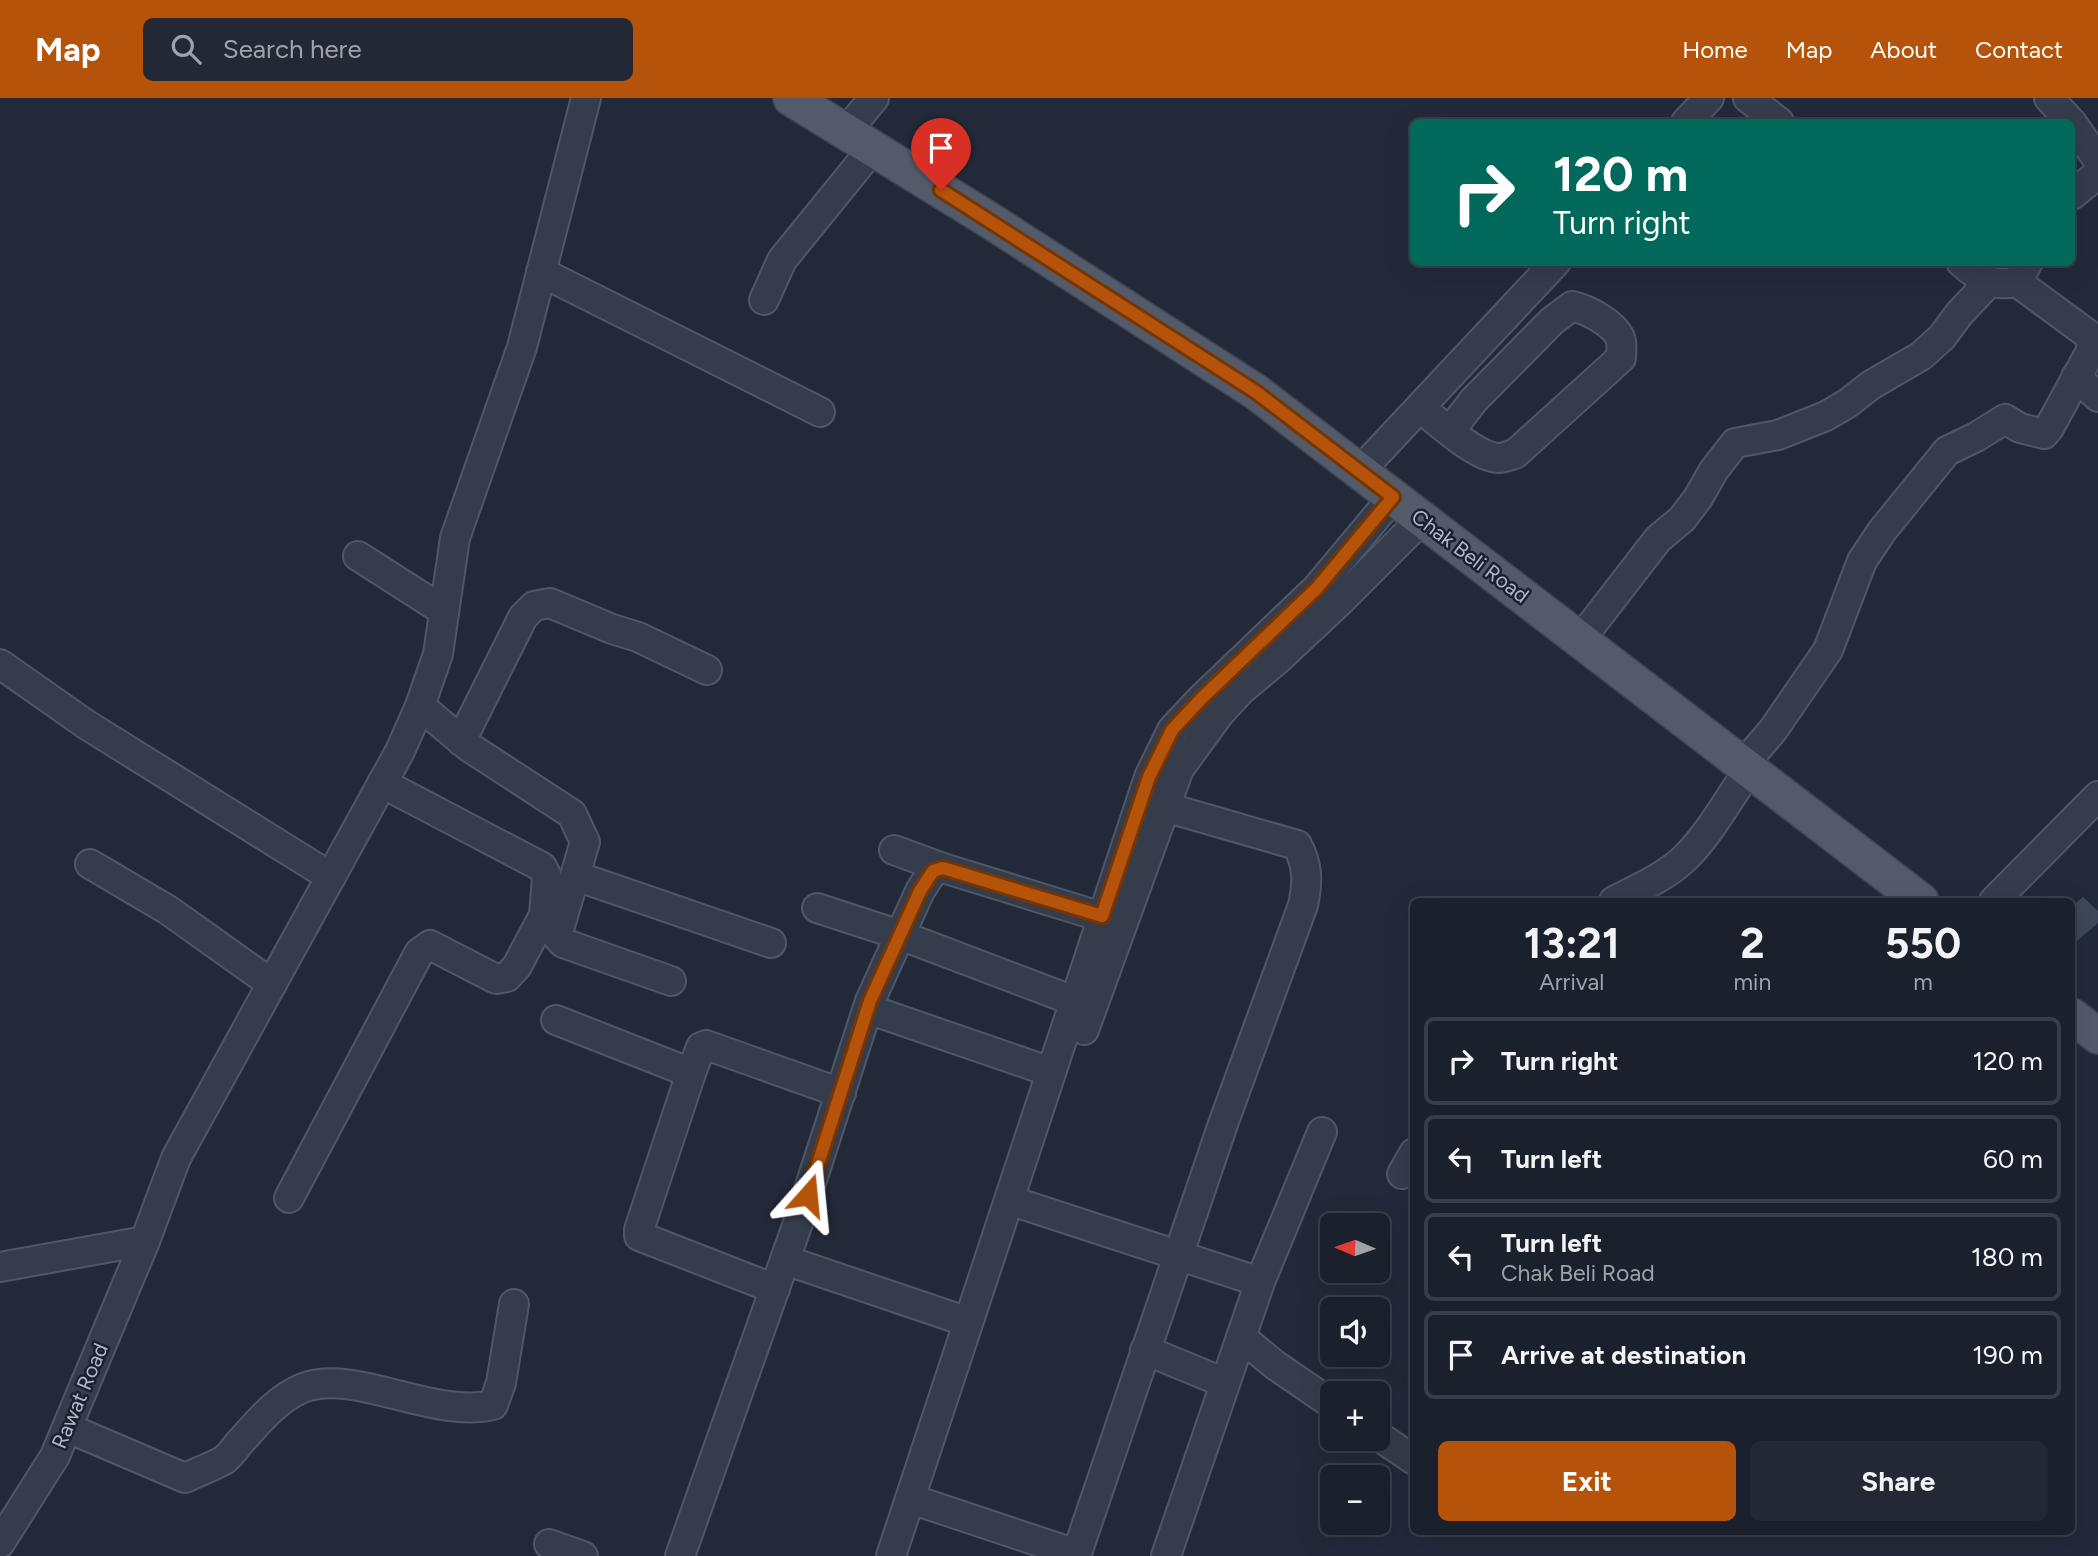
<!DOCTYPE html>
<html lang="en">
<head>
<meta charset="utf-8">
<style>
	:root { --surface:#1a202c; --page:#232834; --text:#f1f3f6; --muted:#9fa3a9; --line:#383e48; --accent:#b45309 }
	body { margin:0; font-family:Figtree,sans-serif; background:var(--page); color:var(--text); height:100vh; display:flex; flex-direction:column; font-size:26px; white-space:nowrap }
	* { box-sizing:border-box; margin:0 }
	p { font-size:23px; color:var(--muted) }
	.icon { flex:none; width:38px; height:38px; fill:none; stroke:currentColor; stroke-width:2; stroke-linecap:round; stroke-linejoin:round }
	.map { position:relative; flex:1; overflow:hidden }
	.drawer { position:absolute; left:1410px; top:800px; width:665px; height:637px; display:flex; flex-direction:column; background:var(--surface); border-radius:10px; box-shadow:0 7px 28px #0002,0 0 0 2px var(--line) }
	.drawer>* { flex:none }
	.top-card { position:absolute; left:1410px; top:21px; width:665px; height:147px; border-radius:10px; box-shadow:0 7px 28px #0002,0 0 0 2px var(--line); background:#00695c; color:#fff; overflow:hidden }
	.needle { width:46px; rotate:272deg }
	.tools { position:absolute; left:1320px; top:1115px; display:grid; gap:14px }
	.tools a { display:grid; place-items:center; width:70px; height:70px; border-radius:10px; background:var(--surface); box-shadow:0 7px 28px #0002,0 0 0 2px var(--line); font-size:35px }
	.pin { position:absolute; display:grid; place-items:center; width:60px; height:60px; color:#fff; margin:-72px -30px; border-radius:50% 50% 50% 0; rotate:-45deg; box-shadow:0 0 7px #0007 }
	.pin .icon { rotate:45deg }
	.me { position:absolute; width:77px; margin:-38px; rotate:18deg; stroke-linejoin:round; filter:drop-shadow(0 0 5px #0008) }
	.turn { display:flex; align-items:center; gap:24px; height:147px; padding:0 28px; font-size:32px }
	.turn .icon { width:91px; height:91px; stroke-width:2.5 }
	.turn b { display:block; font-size:49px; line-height:60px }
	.eta { display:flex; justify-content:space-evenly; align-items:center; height:119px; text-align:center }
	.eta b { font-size:42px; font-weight:700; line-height:49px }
	.action { display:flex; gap:14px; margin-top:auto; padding:14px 28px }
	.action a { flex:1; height:80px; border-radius:10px; background:var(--accent); color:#fff; font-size:28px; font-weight:700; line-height:80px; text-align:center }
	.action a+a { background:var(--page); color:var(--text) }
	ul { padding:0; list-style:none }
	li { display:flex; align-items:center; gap:21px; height:88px; margin:0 14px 10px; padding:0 14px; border:4px solid var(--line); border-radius:10px }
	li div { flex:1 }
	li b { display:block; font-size:26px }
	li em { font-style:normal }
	header { display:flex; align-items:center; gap:42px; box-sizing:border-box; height:98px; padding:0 35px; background:var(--accent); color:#fff }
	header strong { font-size:33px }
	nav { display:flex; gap:38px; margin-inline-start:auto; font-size:24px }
	.search { width:490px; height:63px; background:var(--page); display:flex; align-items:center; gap:18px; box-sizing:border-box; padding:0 24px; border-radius:10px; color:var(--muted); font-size:26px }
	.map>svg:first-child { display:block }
</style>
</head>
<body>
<header>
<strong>Map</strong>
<div class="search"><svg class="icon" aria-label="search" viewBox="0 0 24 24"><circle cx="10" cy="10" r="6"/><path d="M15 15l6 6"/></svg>Search here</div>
<nav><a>Home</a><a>Map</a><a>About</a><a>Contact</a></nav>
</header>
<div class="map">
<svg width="2098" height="1458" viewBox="0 0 2098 1458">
	<rect width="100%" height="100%" fill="#222a3a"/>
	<path fill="#3e475b" d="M 2083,799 L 2098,813 L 2098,825 L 2072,847 L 2072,808 Z"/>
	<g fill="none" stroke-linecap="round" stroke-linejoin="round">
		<defs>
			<g id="minor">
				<path d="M 1748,0 L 1779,24"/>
				<path d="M 2049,0 L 2071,24"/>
				<path d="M 1686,24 L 1709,0"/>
				<path d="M 2072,25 L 2098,62"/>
				<path d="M 846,34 L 874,0"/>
				<path d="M 2072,97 L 2098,76"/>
				<path d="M 1961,164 C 1979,180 1991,189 2017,184 L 2028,164"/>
				<path d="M 541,174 L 820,314"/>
				<path d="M 764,202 L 782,162 L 873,50"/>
				<path d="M 2076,279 L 2098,299"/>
				<path d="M 1420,310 C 1438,323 1476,360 1499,360 C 1504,360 1510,357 1515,356 L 1621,260 C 1621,254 1622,248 1621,243 C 1617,226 1586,211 1572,208 L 1552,223 L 1474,302 L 1450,333"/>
				<path d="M 1360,373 L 1556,164"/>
				<path d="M 358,458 L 444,513"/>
				<path d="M 1580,542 L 1658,441 L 1682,421 L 1698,400 L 1714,372 L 1735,345 L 1778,337 L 1826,318 L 1848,305 L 1871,287 L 1921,258 L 1942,239 L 1959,216 L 1990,183"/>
				<path d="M 0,566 L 87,627 L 331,779"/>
				<path d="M 420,608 L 469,649 L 572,716 L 585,744 L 557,838 L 563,845 L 671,883"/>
				<path d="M 461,643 L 523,519 L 534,508 L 550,505 L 612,531 L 638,539 L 707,572"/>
				<path d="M 1743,667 L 1773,632 L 1828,552 L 1862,463 L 1882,433 L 1947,353 L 1976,339 L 2005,321 L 2020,330 L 2044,336 L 2049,330 L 2092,251 L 2089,237 L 2017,184"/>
				<path d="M 894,752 L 943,770"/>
				<path d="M 90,766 L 168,812 L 272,886"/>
				<path d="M 576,778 L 771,845"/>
				<path d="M 1614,803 C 1637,791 1665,779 1684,761 C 1710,736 1728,701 1749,672"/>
				<path d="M 1994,803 L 2098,698"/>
				<path d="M 817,810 L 900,837 L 1074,903"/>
				<path d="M 868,911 L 1051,974"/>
				<path d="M 556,922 L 691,975"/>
				<path d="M 1084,932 L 1179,671 L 1219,616 L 1240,593 L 1277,562 L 1338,505 L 1422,421"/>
				<path d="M 1402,1076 L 1414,1055"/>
				<path d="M 289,1100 L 419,855 L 430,847 L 496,881 L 507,879 L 517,868 L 544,817 L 547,779 L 542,769 L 382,685"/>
				<path d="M 1024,1107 L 1260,1184"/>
				<path d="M 785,1162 L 968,1224"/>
				<path d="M 0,1169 L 145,1143 L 176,1060 L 400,653 L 420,608 L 438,556 L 455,440 L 522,249 L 586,0"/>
				<path d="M 775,1191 L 639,1138 L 639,1132 L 691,975 L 701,949 L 706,947 L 841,995"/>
				<path d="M 1241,1239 L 1275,1267 L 1332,1306"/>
				<path d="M 1145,1252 L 1225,1285"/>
				<path d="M 68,1330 L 185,1380 C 197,1374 212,1369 224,1362 C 231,1357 236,1348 242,1342 C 259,1323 278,1300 303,1290 C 355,1270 432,1321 493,1307 L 501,1285 L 514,1206"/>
				<path d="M 1377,1337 L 1414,1362"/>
				<path d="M 926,1406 L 1076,1456"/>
				<path d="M 0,1445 L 55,1358 L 145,1143"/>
				<path d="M 549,1446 L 583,1458"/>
				<path d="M 680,1458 L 799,1122 L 870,903 L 920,793 L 933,773 L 943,770 L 1102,819"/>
				<path d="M 891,1458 L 1149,679 L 1172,632 L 1202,600 L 1317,490 L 1393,399"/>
				<path d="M 1076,1458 L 1223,1026 L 1303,807 C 1308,784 1308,767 1297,747 L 1165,709"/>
				<path d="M 1166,1458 L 1260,1184 L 1322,1034"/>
			</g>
			<g id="major">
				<path d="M 791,0 L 986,120 L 1256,294 L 1921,803"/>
				<path d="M 2072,918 L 2098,938"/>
			</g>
		</defs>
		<use href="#minor" stroke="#505765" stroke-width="32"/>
		<use href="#major" stroke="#3f4554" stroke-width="38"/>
		<use href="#minor" stroke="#353c4b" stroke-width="28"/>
		<use href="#major" stroke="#535b6b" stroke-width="35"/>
	</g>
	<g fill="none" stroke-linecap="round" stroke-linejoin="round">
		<defs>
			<path id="route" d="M 808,1097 L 870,903 L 920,793 L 933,773 L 943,770 L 1102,818 L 1149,679 L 1172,632 L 1202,600 L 1317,490 L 1393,399 L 1256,294 L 941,92"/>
		</defs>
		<use href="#route" stroke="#753606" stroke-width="18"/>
		<use href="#route" stroke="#b45309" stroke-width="12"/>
	</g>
	<g text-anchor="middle" stroke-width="5" stroke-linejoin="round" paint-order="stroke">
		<g font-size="21" fill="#b0b7c7" stroke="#1b212f">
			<text transform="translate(1470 458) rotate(37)" y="7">Chak Beli Road</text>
			<text transform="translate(80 1298) rotate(-67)" y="7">Rawat Road</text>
		</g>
	</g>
</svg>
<div class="tools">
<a><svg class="needle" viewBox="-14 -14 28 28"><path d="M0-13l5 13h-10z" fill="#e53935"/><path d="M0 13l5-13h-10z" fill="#9fa3a9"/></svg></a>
<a><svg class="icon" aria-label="sound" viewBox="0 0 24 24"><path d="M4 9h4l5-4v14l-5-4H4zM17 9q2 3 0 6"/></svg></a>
<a>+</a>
<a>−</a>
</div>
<div class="pin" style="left:941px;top:92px;background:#d93025"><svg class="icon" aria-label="arrive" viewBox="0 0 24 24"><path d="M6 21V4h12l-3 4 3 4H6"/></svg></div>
<svg class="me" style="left:808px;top:1097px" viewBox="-20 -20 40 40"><path d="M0-17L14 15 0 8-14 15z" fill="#b45309" stroke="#fff" stroke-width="4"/></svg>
<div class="top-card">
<div class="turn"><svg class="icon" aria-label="right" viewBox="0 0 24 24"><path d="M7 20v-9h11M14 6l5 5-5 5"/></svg><div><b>120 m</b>Turn right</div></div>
</div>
<section class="drawer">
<div class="eta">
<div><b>13:21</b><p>Arrival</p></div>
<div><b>2</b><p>min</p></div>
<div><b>550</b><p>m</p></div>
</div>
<ul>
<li><svg class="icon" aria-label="right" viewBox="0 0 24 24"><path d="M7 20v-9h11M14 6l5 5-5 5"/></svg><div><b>Turn right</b></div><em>120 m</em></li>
<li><svg class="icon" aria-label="left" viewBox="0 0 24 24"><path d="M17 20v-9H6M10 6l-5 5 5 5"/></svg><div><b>Turn left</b></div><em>60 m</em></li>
<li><svg class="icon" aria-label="left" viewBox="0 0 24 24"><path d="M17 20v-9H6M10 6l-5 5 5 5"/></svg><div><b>Turn left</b><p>Chak Beli Road</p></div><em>180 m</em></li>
<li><svg class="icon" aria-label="arrive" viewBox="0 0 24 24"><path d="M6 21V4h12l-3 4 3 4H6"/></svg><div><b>Arrive at destination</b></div><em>190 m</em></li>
</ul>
<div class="action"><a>Exit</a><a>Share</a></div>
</section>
</div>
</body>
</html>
